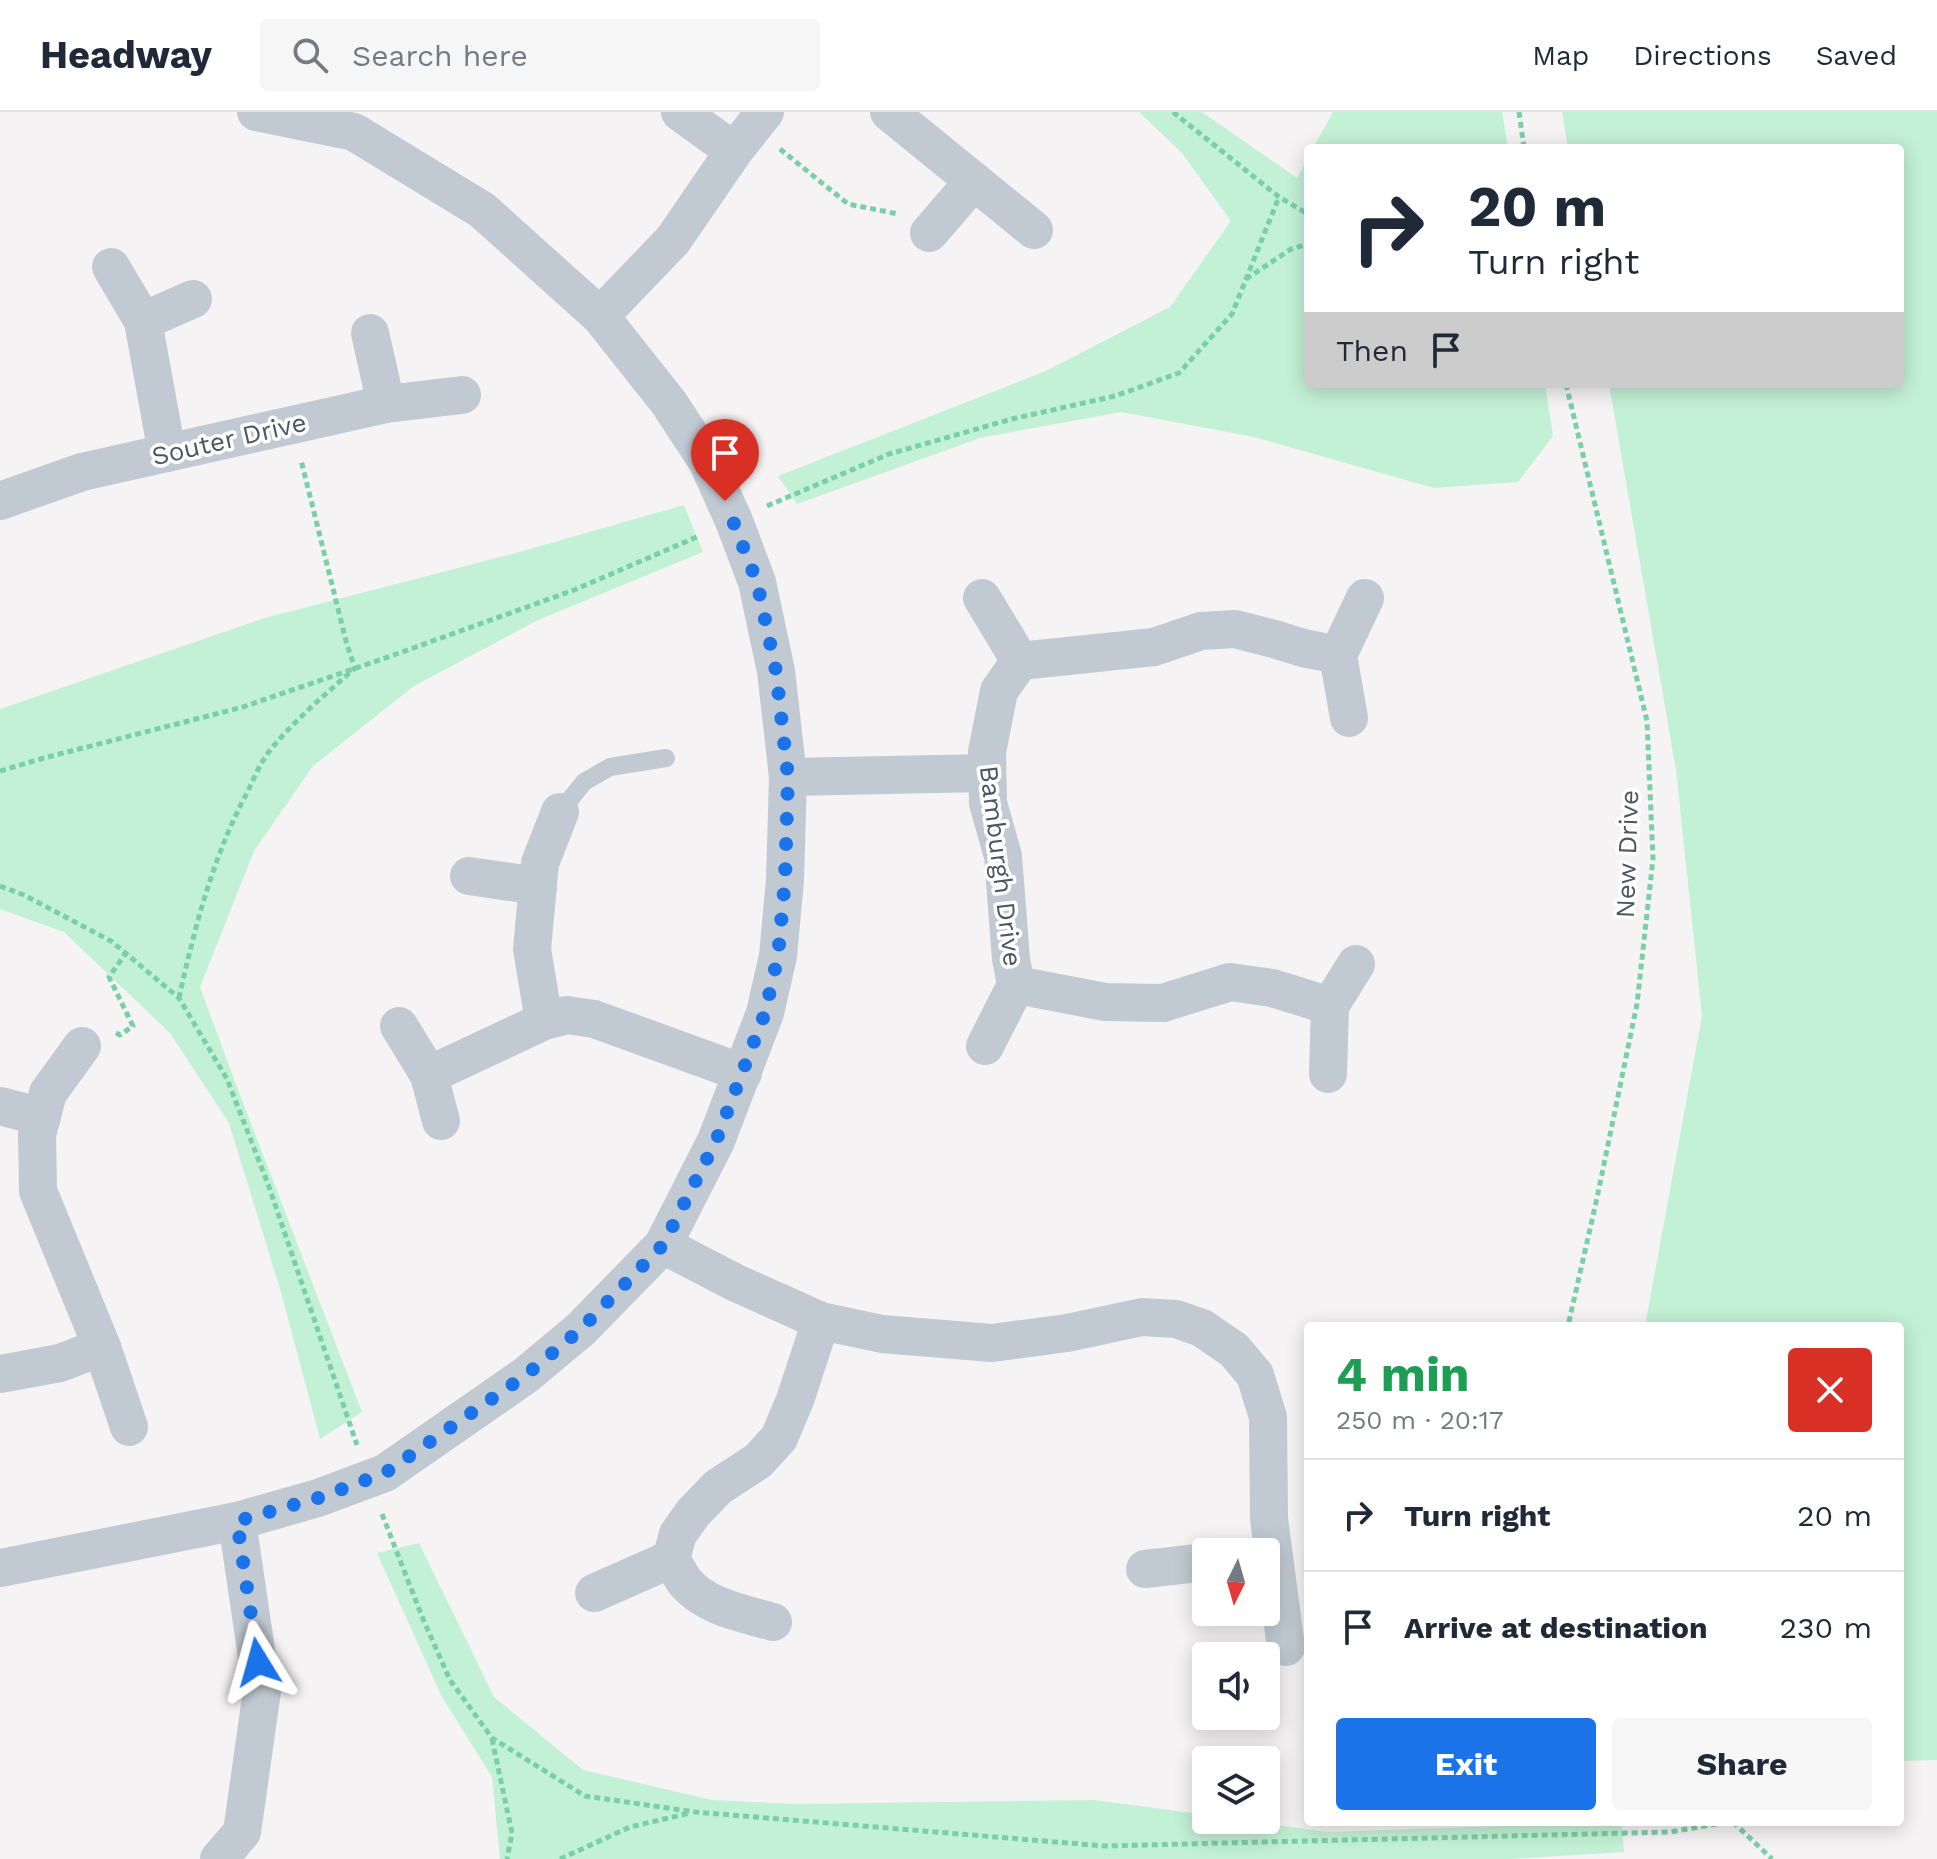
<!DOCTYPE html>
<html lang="en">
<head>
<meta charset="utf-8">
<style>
	:root { --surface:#fff; --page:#f6f6f7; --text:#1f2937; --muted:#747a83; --line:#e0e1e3; --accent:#1a73e8 }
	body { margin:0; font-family:"Work Sans",sans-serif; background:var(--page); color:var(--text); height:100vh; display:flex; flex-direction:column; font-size:30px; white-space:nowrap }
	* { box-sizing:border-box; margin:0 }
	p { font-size:26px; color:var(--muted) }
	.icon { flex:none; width:44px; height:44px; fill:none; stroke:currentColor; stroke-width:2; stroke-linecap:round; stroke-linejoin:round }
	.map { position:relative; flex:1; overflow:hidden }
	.drawer { position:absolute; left:1304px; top:1210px; width:600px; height:504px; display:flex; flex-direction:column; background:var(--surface); border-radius:8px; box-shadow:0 4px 20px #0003 }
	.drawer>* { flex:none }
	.banner { position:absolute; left:1304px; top:32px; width:600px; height:244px; border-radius:8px; box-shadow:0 4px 20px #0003; background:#fff; color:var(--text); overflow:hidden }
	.needle { width:52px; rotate:185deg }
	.tools { position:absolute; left:1192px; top:1426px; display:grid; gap:16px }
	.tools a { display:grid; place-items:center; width:88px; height:88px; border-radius:8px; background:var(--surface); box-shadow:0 4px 20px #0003; font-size:40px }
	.pin { position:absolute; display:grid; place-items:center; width:68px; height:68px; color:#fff; margin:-82px -34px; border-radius:50% 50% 50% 0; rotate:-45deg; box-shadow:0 0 8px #0007 }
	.pin .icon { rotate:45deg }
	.me { position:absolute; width:88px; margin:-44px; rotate:352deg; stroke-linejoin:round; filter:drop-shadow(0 0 6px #0008) }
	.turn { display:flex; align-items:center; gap:28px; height:168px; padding:0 32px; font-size:36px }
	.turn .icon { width:104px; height:104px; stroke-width:2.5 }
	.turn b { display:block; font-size:56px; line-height:68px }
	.then { display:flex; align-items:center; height:76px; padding:0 32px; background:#0003; gap:16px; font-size:30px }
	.round { display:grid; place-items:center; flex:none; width:84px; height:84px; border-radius:8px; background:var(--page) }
	.summary { display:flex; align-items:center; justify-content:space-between; height:136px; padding:0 32px }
	h1 { font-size:48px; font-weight:700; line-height:60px; color:#1e9e55 }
	.cta { display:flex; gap:16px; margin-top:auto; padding:16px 32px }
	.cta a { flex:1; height:92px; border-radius:8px; background:var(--accent); color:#fff; font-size:32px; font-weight:700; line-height:92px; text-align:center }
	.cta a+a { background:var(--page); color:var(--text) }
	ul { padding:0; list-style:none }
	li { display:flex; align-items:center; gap:24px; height:112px; padding:0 32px; border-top:2px solid var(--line) }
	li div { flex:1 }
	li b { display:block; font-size:30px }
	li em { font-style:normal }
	header { display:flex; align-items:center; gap:48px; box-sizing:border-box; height:112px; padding:0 40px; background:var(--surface); border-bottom:2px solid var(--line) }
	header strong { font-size:38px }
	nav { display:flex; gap:44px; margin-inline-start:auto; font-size:28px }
	.search { width:560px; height:72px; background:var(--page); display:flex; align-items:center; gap:20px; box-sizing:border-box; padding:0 28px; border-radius:8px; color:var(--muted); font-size:30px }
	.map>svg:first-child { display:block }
</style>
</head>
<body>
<header>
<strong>Headway</strong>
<div class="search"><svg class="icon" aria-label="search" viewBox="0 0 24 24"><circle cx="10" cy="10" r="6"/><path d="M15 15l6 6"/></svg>Search here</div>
<nav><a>Map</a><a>Directions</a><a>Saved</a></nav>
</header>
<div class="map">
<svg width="1937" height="1747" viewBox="0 0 1937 1747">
	<rect width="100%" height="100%" fill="#f5f3f3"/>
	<g fill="#c3f1d5">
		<path d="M 1139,0 L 1202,0 L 1297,66 L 1308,46 L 1308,272 L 1545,272 L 1553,324 L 1518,370 L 1434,376 L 1254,325 L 1121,300 L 980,326 L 797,392 L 778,364 L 1046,259 L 1170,195 L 1231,109 L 1182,41 Z"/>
		<path d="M 1333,0 L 1502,0 L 1508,36 L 1313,36 Z"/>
		<path d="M 1562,0 L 1937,0 L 1937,1648 L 1900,1649 L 1900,1214 L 1645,1214 L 1702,904 L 1676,658 L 1609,272 L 1900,272 L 1900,36 L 1568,36 Z"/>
		<path d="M 684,393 L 703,440 L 538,508 L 414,574 L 313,654 L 254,739 L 200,875 L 235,970 L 362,1300 L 320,1327 L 281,1180 L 229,1011 L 170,921 L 64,820 L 0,797 L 0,597 L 265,506 L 523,439 Z"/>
		<path d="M 419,1431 L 494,1585 L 583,1658 L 712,1688 L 796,1692 L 1095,1688 L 1206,1703 L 1206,1708 L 1240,1708 L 1328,1720 L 1622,1710 L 1624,1740 L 1511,1747 L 500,1747 L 492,1665 L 441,1583 L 377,1441 Z"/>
	</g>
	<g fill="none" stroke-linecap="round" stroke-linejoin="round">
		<g stroke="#7ad0a6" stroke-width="5" stroke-dasharray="6 4" stroke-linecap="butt">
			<path d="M 1173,0 L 1279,85 L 1308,102"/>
			<path d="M 1519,0 L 1524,36"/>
			<path d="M 780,37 L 848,92 L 898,102"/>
			<path d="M 1246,167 L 1291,137 L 1308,132"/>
			<path d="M 1566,272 L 1647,609 L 1653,747 L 1637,892 L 1597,1086 L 1568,1214"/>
			<path d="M 767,394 L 889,342 L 1012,307 L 1115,284 L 1179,261 L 1232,202 L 1279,85"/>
			<path d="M 0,659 L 44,646 L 243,595 L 391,544 L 574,478 L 699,424"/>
			<path d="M 0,774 L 24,783 L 111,829 L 179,886 L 227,967 L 268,1072 L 357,1333"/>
			<path d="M 179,886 C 195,814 213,744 248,679 C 254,666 260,652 268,641 C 293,609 325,583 355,556 L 347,533 L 301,348"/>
			<path d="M 116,921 L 120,923 L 133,914 L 109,865 L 126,841"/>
			<path d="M 382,1402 L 423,1507 L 450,1568 L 492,1626 L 585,1684 L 695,1700 L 1104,1734 L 1670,1720 L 1728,1710"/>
			<path d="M 492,1627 L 512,1721 L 507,1747"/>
			<path d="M 1733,1710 L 1772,1747"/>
			<path d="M 560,1747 L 630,1715 L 690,1701"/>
		</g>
		<path stroke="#c1cad2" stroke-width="18" d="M 560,700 L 584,670 L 610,655 L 666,646"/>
		<g stroke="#c1cad2" stroke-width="38">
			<path d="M 680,0 L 734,39"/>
			<path d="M 889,0 L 1034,118"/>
			<path d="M 929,121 L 974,69"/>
			<path d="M 111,155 L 143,209 L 167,341"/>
			<path d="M 600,204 L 673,128 L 734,39 L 765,0"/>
			<path d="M 143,209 L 193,187"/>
			<path d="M 370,221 L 386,292"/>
			<path d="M 0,389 L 82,360 L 386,292 L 462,283"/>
			<path d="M 982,486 L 1020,549"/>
			<path d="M 1349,606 L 1338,543 L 1365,486"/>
			<path d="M 788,665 L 987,661"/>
			<path d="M 469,764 L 538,774"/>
			<path d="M 1330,894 L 1272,876 L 1230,870 L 1163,891 L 1105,890 L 1016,873 L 1011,847 L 1003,744 L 988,691 L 987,640 L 999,579 L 1020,549 L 1154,535 L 1201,519 L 1235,517 L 1274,527 L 1303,536 L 1338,543"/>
			<path d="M 544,909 L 532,837 L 540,751 L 560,700"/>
			<path d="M 399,914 L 429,963 L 441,1009"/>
			<path d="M 82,934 L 48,981 L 37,1023 L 38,1079 L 102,1235 L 129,1315"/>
			<path d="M 985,934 L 1016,873"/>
			<path d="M 1328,962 L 1330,894 L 1356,852"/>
			<path d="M 429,963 L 544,909 L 567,903 L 594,907 L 743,961"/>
			<path d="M 0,994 L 42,1005"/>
			<path d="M 663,1133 L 736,1171 L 821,1209 L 882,1222 L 992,1231 L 1067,1221 L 1142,1205 L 1176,1207 L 1202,1216 L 1234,1238 L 1255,1263 L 1268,1305 L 1269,1407 L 1286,1535"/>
			<path d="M 0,1262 L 60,1251 L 102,1235"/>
			<path d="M 0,1456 L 237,1409 L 318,1386 L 385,1361 L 526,1263 L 581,1217 L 663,1133 L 716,1029 L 765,901 L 778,844 L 785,768 L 788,665 L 776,559 L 757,470 L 734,409 L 707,349 L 669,291 L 600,204 L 482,98 L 354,20 L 256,0"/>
			<path d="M 1145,1457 L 1206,1450"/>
			<path d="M 594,1481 L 671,1447"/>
			<path d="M 773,1510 C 743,1501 707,1496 685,1470 C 680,1463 676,1455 671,1447 L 678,1422 L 693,1401 L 718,1375 L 758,1349 L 779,1326 L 795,1288 L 821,1209"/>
			<path d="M 219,1747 L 242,1720 L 262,1579 L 237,1409"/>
		</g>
	</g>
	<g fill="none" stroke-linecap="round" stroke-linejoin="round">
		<path stroke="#1a73e8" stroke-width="14" stroke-dasharray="0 25.2" d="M 258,1550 L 237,1409 L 318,1386 L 385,1361 L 526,1263 L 581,1217 L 663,1133 L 716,1029 L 765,901 L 778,844 L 785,768 L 788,665 L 776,559 L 757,470 L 725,389"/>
	</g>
	<g text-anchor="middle" stroke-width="7" stroke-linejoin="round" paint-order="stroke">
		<g font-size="26" fill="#4a5661" stroke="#fff">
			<text transform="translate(229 327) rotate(-13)" y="9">Souter Drive</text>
			<text transform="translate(1627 742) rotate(-88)" y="9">New Drive</text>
			<text transform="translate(1001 754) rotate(83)" y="9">Bamburgh Drive</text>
		</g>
	</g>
</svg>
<div class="tools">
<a><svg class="needle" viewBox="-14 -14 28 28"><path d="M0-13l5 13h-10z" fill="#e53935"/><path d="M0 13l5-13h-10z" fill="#747a83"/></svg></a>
<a><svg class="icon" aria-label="sound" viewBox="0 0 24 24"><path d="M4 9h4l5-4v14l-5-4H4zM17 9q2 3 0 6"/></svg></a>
<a><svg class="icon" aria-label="layers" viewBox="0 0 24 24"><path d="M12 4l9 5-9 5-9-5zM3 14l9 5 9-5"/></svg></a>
</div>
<div class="pin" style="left:725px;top:389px;background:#d93025"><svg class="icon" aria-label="arrive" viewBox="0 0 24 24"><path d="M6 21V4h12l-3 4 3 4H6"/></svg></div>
<svg class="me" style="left:258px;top:1550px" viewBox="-20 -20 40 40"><path d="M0-17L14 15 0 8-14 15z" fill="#1a73e8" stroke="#fff" stroke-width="4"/></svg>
<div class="banner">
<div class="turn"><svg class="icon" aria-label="right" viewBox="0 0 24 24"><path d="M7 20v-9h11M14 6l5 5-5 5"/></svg><div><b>20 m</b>Turn right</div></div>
<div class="then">Then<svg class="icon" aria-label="arrive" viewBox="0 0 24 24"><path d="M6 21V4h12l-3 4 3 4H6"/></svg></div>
</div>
<section class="drawer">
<div class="summary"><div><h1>4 min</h1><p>250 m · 20:17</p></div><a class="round" style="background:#d93025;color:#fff"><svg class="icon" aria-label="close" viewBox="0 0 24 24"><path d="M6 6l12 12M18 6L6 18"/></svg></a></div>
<ul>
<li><svg class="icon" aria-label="right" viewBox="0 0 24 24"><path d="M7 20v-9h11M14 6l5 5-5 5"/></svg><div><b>Turn right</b></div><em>20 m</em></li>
<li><svg class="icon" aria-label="arrive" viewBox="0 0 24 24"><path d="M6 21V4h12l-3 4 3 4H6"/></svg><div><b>Arrive at destination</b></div><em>230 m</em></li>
</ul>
<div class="cta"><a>Exit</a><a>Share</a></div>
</section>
</div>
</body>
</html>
